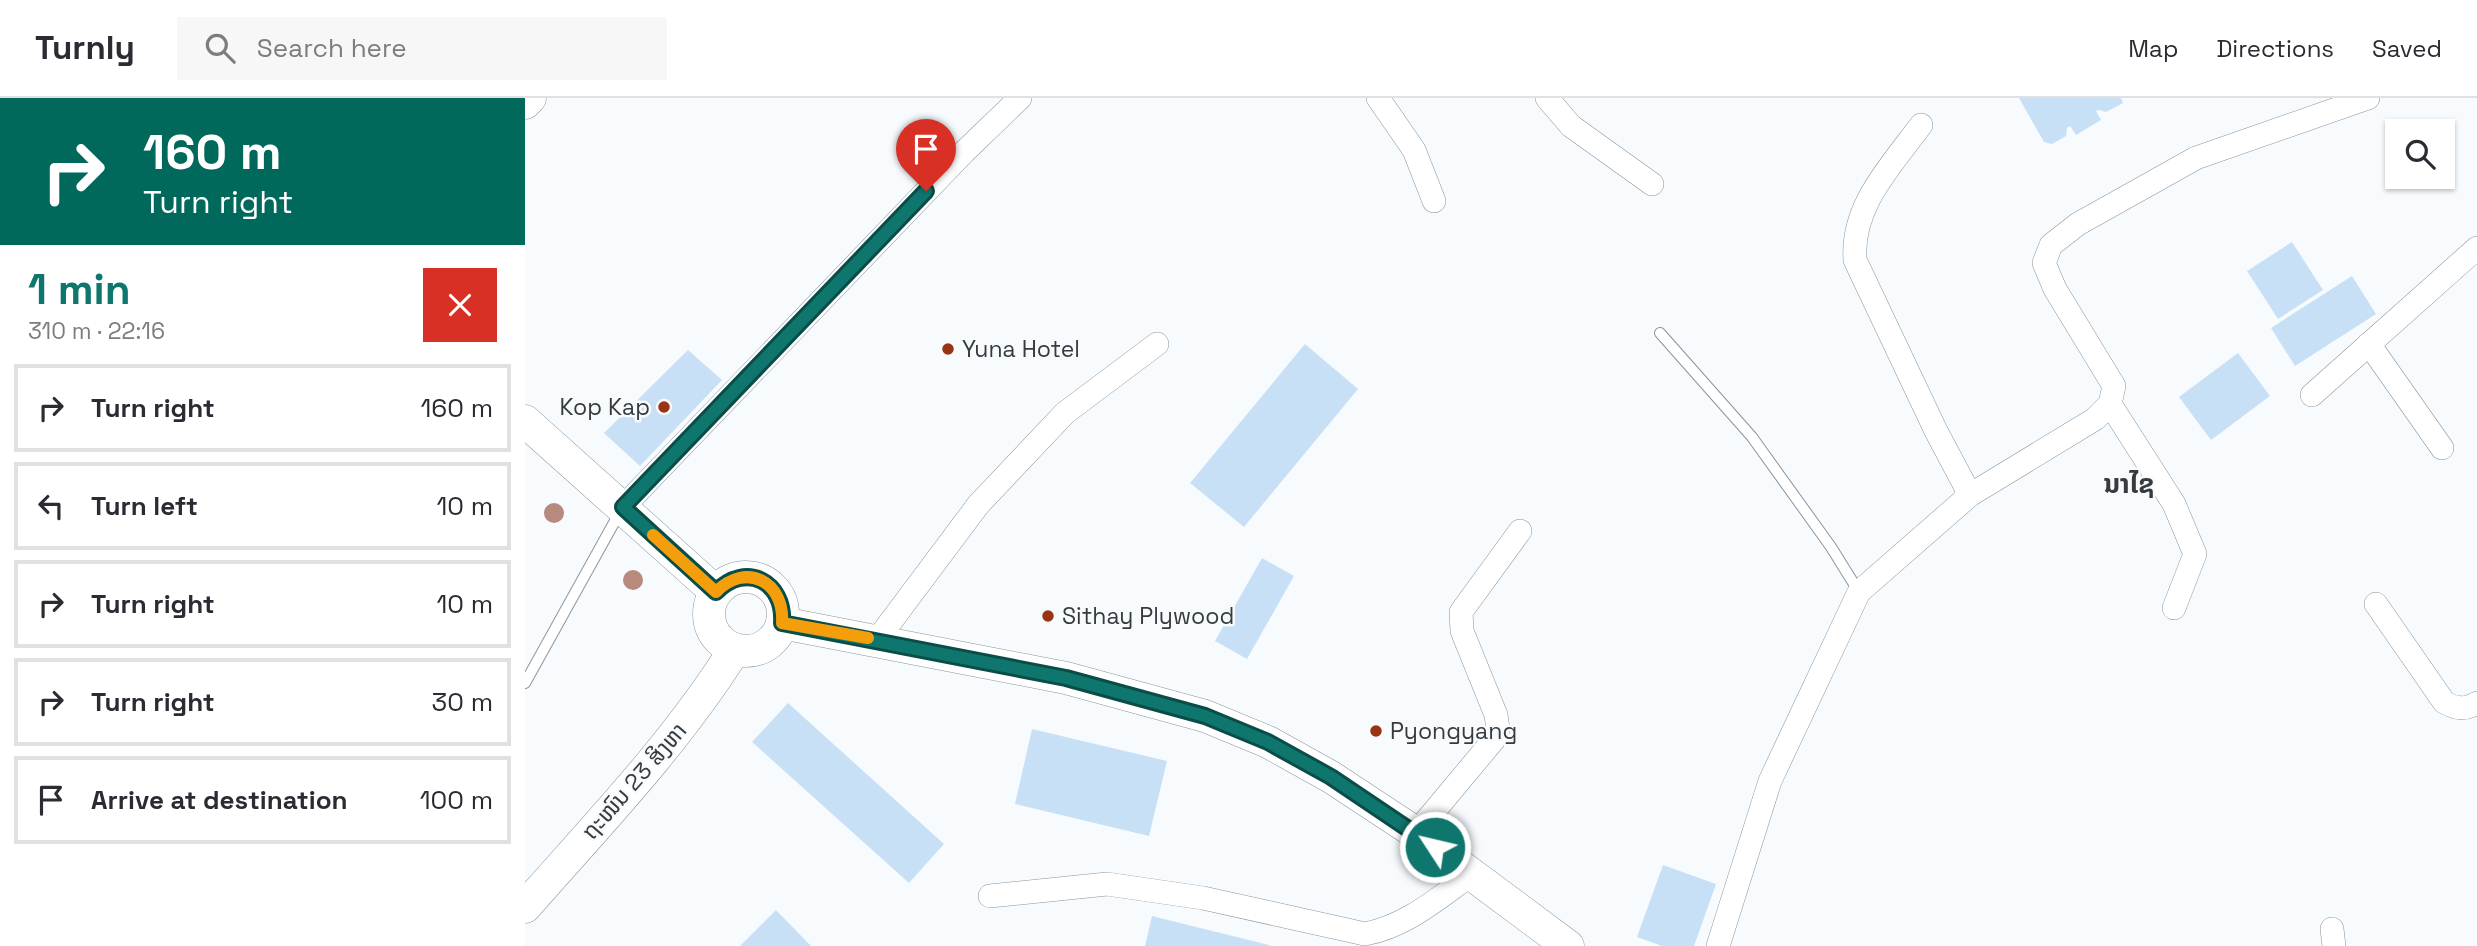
<!DOCTYPE html>
<html lang="en">
<head>
<meta charset="utf-8">
<style>
	:root { --surface:#fff; --page:#f7f7f7; --text:#2b2b33; --muted:#7c7c81; --line:#e1e1e2; --accent:#0f766e }
	body { margin:0; font-family:"Space Grotesk","Noto Sans Lao",sans-serif; background:var(--page); color:var(--text); height:100vh; display:flex; flex-direction:column; font-size:26px; white-space:nowrap }
	* { box-sizing:border-box; margin:0 }
	p { font-size:23px; color:var(--muted) }
	.icon { flex:none; width:38px; height:38px; fill:none; stroke:currentColor; stroke-width:2; stroke-linecap:round; stroke-linejoin:round }
	.map { position:relative; flex:1; overflow:hidden }
	.side { display:flex; flex-direction:column; background:var(--surface); width:525px }
	.side>* { flex:none }
	.hud { background:#00695c; color:#fff; overflow:hidden }
	.controls { position:absolute; left:1860px; top:21px; display:grid; gap:14px }
	.controls a { display:grid; place-items:center; width:70px; height:70px; border-radius:0px; background:var(--surface); box-shadow:0 2px 5px #0004; font-size:35px }
	.pin { position:absolute; display:grid; place-items:center; width:60px; height:60px; color:#fff; margin:-72px -30px; border-radius:50% 50% 50% 0; rotate:-45deg; box-shadow:0 0 7px #0007 }
	.pin .icon { rotate:45deg }
	.me { position:absolute; width:77px; margin:-38px; rotate:305deg; stroke-linejoin:round; filter:drop-shadow(0 0 5px #0008) }
	.turn { display:flex; align-items:center; gap:24px; height:147px; padding:0 28px; font-size:32px }
	.turn .icon { width:91px; height:91px; stroke-width:2.5 }
	.turn b { display:block; font-size:49px; line-height:60px }
	.round { display:grid; place-items:center; flex:none; width:74px; height:74px; border-radius:0px; background:var(--page) }
	.overview { display:flex; align-items:center; justify-content:space-between; height:119px; padding:0 28px }
	h1 { font-size:42px; font-weight:700; line-height:52px; color:var(--accent) }
	ul { padding:0; list-style:none }
	li { display:flex; align-items:center; gap:21px; height:88px; margin:0 14px 10px; padding:0 14px; border:4px solid var(--line); border-radius:0px }
	li div { flex:1 }
	li b { display:block; font-size:26px }
	li em { font-style:normal }
	header { display:flex; align-items:center; gap:42px; box-sizing:border-box; height:98px; padding:0 35px; background:var(--surface); border-bottom:2px solid var(--line) }
	header strong { font-size:33px }
	nav { display:flex; gap:38px; margin-inline-start:auto; font-size:24px }
	.search { width:490px; height:63px; background:var(--page); display:flex; align-items:center; gap:18px; box-sizing:border-box; padding:0 24px; border-radius:0px; color:var(--muted); font-size:26px }
	main { display:flex; flex:1; min-height:0 }
	.map>svg:first-child { display:block }
</style>
</head>
<body>
<header>
<strong>Turnly</strong>
<div class="search"><svg class="icon" aria-label="search" viewBox="0 0 24 24"><circle cx="10" cy="10" r="6"/><path d="M15 15l6 6"/></svg>Search here</div>
<nav><a>Map</a><a>Directions</a><a>Saved</a></nav>
</header>
<main>
<section class="side">
<div class="hud">
<div class="turn"><svg class="icon" aria-label="right" viewBox="0 0 24 24"><path d="M7 20v-9h11M14 6l5 5-5 5"/></svg><div><b>160 m</b>Turn right</div></div>
</div>
<div class="overview"><div><h1>1 min</h1><p>310 m · 22:16</p></div><a class="round" style="background:#d93025;color:#fff"><svg class="icon" aria-label="close" viewBox="0 0 24 24"><path d="M6 6l12 12M18 6L6 18"/></svg></a></div>
<ul>
<li><svg class="icon" aria-label="right" viewBox="0 0 24 24"><path d="M7 20v-9h11M14 6l5 5-5 5"/></svg><div><b>Turn right</b></div><em>160 m</em></li>
<li><svg class="icon" aria-label="left" viewBox="0 0 24 24"><path d="M17 20v-9H6M10 6l-5 5 5 5"/></svg><div><b>Turn left</b></div><em>10 m</em></li>
<li><svg class="icon" aria-label="right" viewBox="0 0 24 24"><path d="M7 20v-9h11M14 6l5 5-5 5"/></svg><div><b>Turn right</b></div><em>10 m</em></li>
<li><svg class="icon" aria-label="right" viewBox="0 0 24 24"><path d="M7 20v-9h11M14 6l5 5-5 5"/></svg><div><b>Turn right</b></div><em>30 m</em></li>
<li><svg class="icon" aria-label="arrive" viewBox="0 0 24 24"><path d="M6 21V4h12l-3 4 3 4H6"/></svg><div><b>Arrive at destination</b></div><em>100 m</em></li>
</ul>
</section>
<div class="map">
<svg width="1952" height="848" viewBox="0 0 1952 848">
	<rect width="100%" height="100%" fill="#f7fbfe"/>
	<g fill="#c8e0f5">
		<path d="M 1494,0 L 1596,0 L 1598,5 L 1581,14 L 1574,12 L 1571,13 L 1576,22 L 1551,37 L 1545,28 L 1542,30 L 1541,38 L 1527,46 L 1519,44 Z"/>
		<path d="M 1767,144 L 1798,192 L 1753,221 L 1722,173 Z"/>
		<path d="M 1827,178 L 1851,216 L 1770,268 L 1746,230 Z"/>
		<path d="M 780,246 L 833,291 L 719,429 L 665,385 Z"/>
		<path d="M 163,252 L 197,282 L 115,368 L 79,335 Z"/>
		<path d="M 1713,255 L 1745,298 L 1686,342 L 1654,299 Z"/>
		<path d="M 737,460 L 769,478 L 722,561 L 690,543 Z"/>
		<path d="M 263,605 L 419,746 L 384,785 L 227,644 Z"/>
		<path d="M 507,631 L 642,663 L 624,738 L 490,706 Z"/>
		<path d="M 1138,767 L 1191,786 L 1169,848 L 1137,848 L 1112,839 Z"/>
		<path d="M 251,812 L 286,848 L 215,848 Z"/>
		<path d="M 627,818 L 744,847 L 744,848 L 620,848 Z"/>
	</g>
	<g fill="none" stroke-linecap="round" stroke-linejoin="round">
		<defs>
			<g id="lane">
				<path d="M 1135,235 L 1227,339 L 1306,449 L 1334,494"/>
				<path d="M 0,585 L 96,412"/>
			</g>
			<g id="street">
				<path d="M 853,0 L 889,52 L 909,103"/>
				<path d="M 1022,0 L 1046,28 L 1127,86"/>
				<path d="M 1396,27 C 1366,68 1326,108 1330,162 L 1411,333 L 1445,397"/>
				<path d="M 1844,246 L 1917,350"/>
				<path d="M 1787,297 L 1952,150"/>
				<path d="M 1585,306 L 1649,406 L 1670,456 L 1649,510"/>
				<path d="M 98,409 L 439,54 L 495,0"/>
				<path d="M 1851,506 L 1919,604 C 1931,611 1940,612 1952,605"/>
				<path d="M 352,542 L 453,407 L 540,315 L 632,246"/>
				<path d="M 891,735 L 971,639 L 973,631 L 971,617 L 937,533 L 936,514 L 995,433"/>
				<path d="M 465,798 L 582,786 L 678,800 L 840,836 C 882,828 913,800 947,776"/>
				<path d="M 1807,831 L 1809,848"/>
				<path d="M 1193,848 L 1245,683 L 1334,494 L 1445,397 L 1570,321 L 1585,306 L 1589,288 L 1530,191 L 1519,165 L 1526,147 L 1553,126 L 1671,60 L 1843,0"/>
			</g>
			<g id="secondary">
				<path d="M 0,5 L 5,0"/>
				<path d="M 0,323 L 191,494"/>
				<circle cx="221" cy="516" r="37"/>
				<path d="M 257,525 L 541,580 L 680,618 L 743,644 L 806,679 L 891,735 L 1043,848"/>
				<path d="M 0,809 C 73,726 151,645 210,551"/>
			</g>
		</defs>
		<use href="#lane" stroke="#8b949c" stroke-width="12"/>
		<use href="#street" stroke="#8b949c" stroke-width="24"/>
		<use href="#secondary" stroke="#8b949c" stroke-width="33"/>
		<use href="#lane" stroke="#fff" stroke-width="10"/>
		<use href="#street" stroke="#fff" stroke-width="23"/>
		<use href="#secondary" stroke="#fff" stroke-width="32"/>
	</g>
	<g fill="#b8897d">
		<circle cx="29" cy="415" r="10"/>
		<circle cx="108" cy="482" r="10"/>
	</g>
	<g fill="none" stroke-linecap="round" stroke-linejoin="round">
		<defs>
			<path id="route" d="M 401,93 L 98,409 L 191,494 C 221,463 260,484 257,525 L 541,580 L 680,618 L 743,644 L 806,679 L 910,749"/>
		</defs>
		<use href="#route" stroke="#0a4d48" stroke-width="18"/>
		<use href="#route" stroke="#0f766e" stroke-width="12"/>
		<path stroke="#f59e0b" stroke-width="12" d="M 128,437 L 191,494 C 221,463 260,484 257,525 L 343,540"/>
	</g>
	<g fill="#9a3214" stroke="#f7fbfe" stroke-width="2.5">
		<circle cx="423" cy="251" r="7"/>
		<circle cx="139" cy="309" r="7"/>
		<circle cx="523" cy="518" r="7"/>
		<circle cx="851" cy="633" r="7"/>
	</g>
	<g text-anchor="middle" stroke-width="5" stroke-linejoin="round" paint-order="stroke">
		<g font-size="23" fill="#373b3e" stroke="#f7fbfe" text-anchor="start">
			<text x="437" y="259">Yuna Hotel</text>
			<text x="125" y="317" text-anchor="end">Kop Kap</text>
			<text x="537" y="526">Sithay Plywood</text>
			<text x="865" y="641">Pyongyang</text>
		</g>
		<g font-size="23" fill="#373b3e" stroke="#f7fbfe">
			<text transform="translate(109 683) rotate(-49)" y="8">ຖະໜົນ 23 ສິງຫາ</text>
		</g>
		<g font-size="26" font-weight="bold" fill="#373b3e" stroke="#f7fbfe">
			<text x="1604" y="395">ນາໄຊ</text>
		</g>
	</g>
</svg>
<div class="controls">
<a><svg class="icon" aria-label="search" viewBox="0 0 24 24"><circle cx="10" cy="10" r="6"/><path d="M15 15l6 6"/></svg></a>
</div>
<div class="pin" style="left:401px;top:93px;background:#d93025"><svg class="icon" aria-label="arrive" viewBox="0 0 24 24"><path d="M6 21V4h12l-3 4 3 4H6"/></svg></div>
<svg class="me" style="left:910px;top:749px" viewBox="-20 -20 40 40"><circle r="17" fill="#0f766e" stroke="#fff" stroke-width="3"/><path d="M0-11L8 9 0 5-8 9z" fill="#fff"/></svg>
</div>
</main>
</body>
</html>
